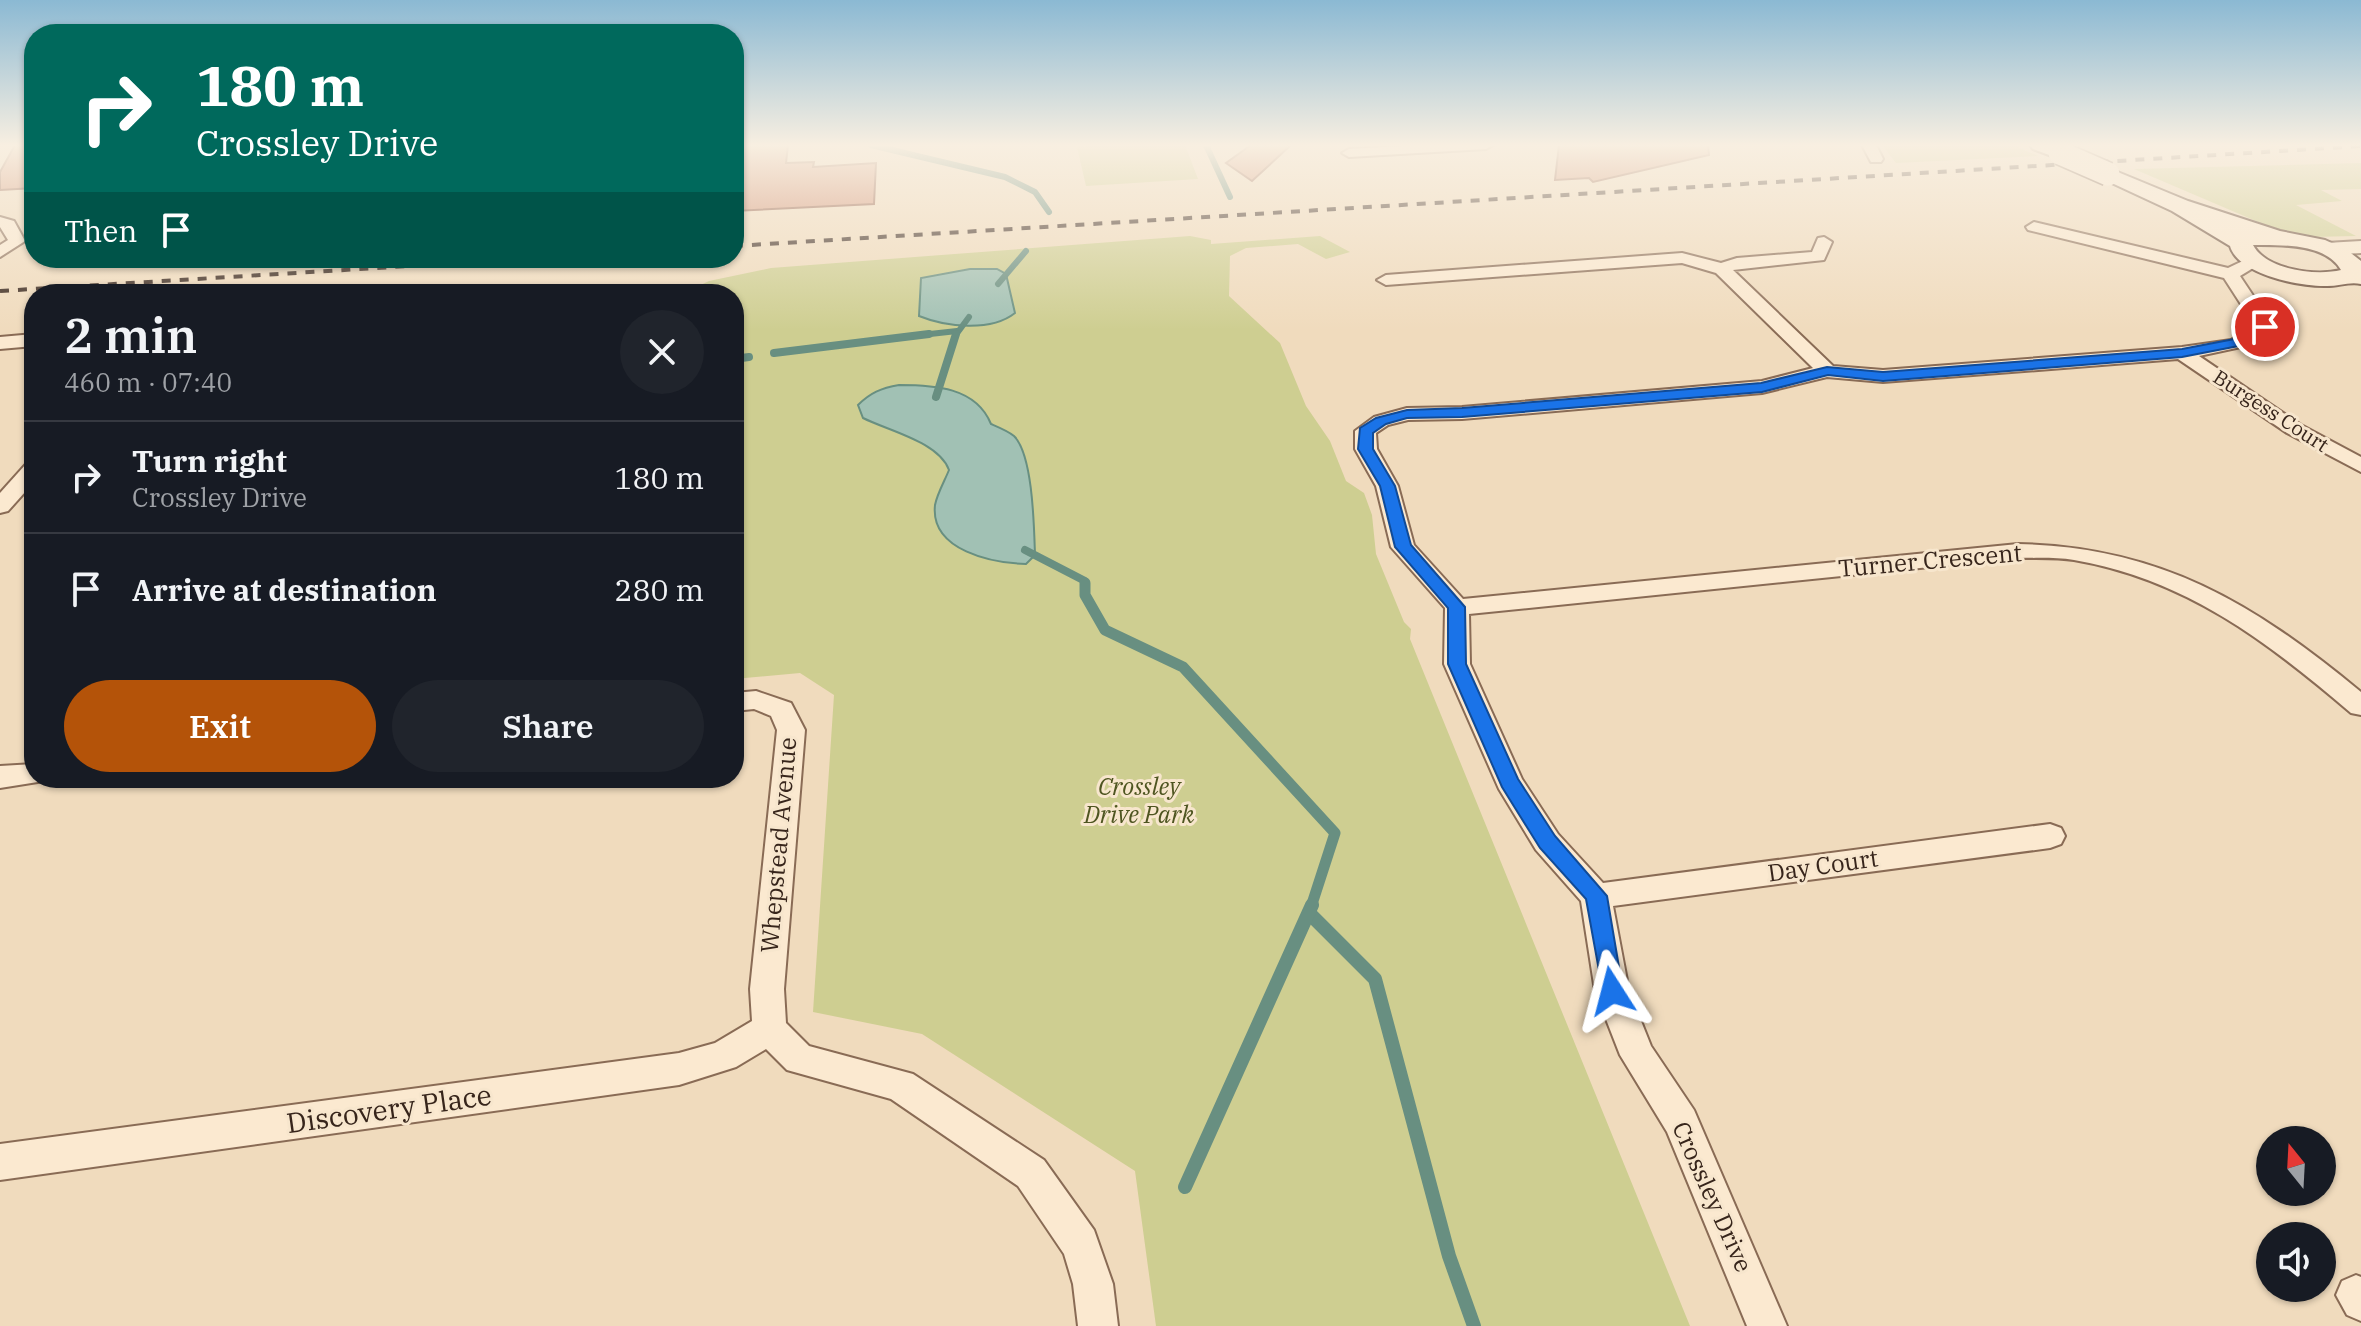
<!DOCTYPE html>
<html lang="en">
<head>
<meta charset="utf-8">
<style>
	:root { --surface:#171b24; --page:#20242c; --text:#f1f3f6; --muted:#9ea1a6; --line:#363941; --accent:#b45309 }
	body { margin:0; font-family:"IBM Plex Serif",serif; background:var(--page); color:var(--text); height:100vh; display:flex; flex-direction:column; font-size:30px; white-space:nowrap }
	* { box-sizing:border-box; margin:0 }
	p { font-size:26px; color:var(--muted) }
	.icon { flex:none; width:44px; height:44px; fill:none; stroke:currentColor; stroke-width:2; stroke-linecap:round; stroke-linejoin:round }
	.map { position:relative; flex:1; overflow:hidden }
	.panel { position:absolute; left:24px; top:284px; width:720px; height:504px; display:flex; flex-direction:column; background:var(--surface); border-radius:32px; box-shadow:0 2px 6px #0004 }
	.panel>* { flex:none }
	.hud { position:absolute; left:24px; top:24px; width:720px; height:244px; border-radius:32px; box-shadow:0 2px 6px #0004; background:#00695c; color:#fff; overflow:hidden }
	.needle { width:52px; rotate:342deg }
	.buttons { position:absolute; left:2256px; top:1126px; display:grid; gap:16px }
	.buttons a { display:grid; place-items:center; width:80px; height:80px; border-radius:50%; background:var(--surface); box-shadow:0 2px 6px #0004; font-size:40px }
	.pin { position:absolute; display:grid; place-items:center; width:68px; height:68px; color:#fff; margin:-34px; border:4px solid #fff; border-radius:50%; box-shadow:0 2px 8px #0007 }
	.me { position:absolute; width:88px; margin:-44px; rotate:351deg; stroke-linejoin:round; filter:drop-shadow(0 0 6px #0008) }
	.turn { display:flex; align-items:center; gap:28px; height:168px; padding:0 40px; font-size:36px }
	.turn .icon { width:104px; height:104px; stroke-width:2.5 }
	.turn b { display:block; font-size:56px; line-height:68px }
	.then { display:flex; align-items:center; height:76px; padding:0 40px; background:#0003; gap:16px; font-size:30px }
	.round { display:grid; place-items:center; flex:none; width:84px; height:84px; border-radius:42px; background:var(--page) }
	.summary { display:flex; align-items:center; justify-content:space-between; height:136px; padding:0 40px }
	h1 { font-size:48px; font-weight:600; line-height:60px }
	.action { display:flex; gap:16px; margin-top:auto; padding:16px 40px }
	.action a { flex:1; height:92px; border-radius:48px; background:var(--accent); color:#fff; font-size:32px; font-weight:600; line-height:92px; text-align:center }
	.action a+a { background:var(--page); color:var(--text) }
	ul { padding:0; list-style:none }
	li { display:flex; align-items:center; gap:24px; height:112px; padding:0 40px; border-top:2px solid var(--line) }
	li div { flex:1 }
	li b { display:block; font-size:30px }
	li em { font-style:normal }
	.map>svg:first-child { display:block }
</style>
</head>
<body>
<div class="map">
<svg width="2361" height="1326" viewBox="0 0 2361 1326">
	<rect width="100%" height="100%" fill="#f0dbbd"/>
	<g fill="#cece91">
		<path d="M 1132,145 L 1185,145 L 1198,179 L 1086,186 L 1077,147 Z"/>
		<path d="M 1882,145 L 2013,145 L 2038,156 L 1896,163 Z"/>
		<path d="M 2361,163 L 2361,189 L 2321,190 L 2342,201 L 2296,205 L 2356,236 L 2310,237 L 2277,230 L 2134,169 Z"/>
		<path d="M 1190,236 L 1211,240 L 1211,244 L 1320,236 L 1350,252 L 1326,259 L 1298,244 L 1246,248 L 1230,256 L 1229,296 L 1280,343 L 1306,406 L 1330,441 L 1346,481 L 1364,493 L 1372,515 L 1376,554 L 1404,622 L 1411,629 L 1410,639 L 1690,1326 L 1156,1326 L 1135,1171 L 922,1034 L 813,1012 L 834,695 L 800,673 L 734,679 L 734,294 L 682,294 L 709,281 L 771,268 Z"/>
	</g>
	<g fill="#a1c1b4" stroke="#688f81" stroke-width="2">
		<path d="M 970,269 L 997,269 L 1006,274 L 1015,313 C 991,332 946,327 919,316 L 921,278 Z"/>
		<path d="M 899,385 C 934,385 976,387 991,424 C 998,427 1008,431 1014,436 C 1033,455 1034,526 1035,555 L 1026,564 C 993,563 930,551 935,505 C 937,494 945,480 949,470 C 939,442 889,431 863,418 L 858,405 C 870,393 881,388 899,385 Z"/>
	</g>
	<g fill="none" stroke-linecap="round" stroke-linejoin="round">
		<g stroke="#688f81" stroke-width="6">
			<path d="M 871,145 L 1005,177 L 1035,192 L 1049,212"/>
			<path d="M 1206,145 L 1230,197"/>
			<path d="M 998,284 L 1026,251"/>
			<path d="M 912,336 L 957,331"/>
			<path d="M 955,336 L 969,317"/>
		</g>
		<g stroke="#688f81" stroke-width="8">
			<path d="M 774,353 L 929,334"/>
			<path d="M 734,359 L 749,357"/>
			<path d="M 936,397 L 956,334"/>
			<path d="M 1025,550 L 1085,581 L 1085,585"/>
		</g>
		<path stroke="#688f81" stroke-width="11" d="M 1085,583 L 1085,595 L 1105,630 L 1183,667 L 1335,833 L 1311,907"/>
		<g stroke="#688f81" stroke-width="14">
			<path d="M 1309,913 L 1375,979 L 1449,1256 L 1474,1326"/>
			<path d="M 1185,1187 L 1312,905"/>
		</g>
	</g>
	<g fill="#d08d71" stroke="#89503a" stroke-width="2">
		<path d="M 15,145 L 34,145 L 34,188 L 0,190 L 0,172 Z"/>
		<path d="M 734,145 L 788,145 L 786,163 L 814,162 L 813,167 L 876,163 L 874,204 L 734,211 Z"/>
		<path d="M 1251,145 L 1291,145 L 1252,181 L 1226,163 Z"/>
		<path d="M 1559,145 L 1708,145 L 1709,155 L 1593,182 L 1589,178 L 1555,180 Z"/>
	</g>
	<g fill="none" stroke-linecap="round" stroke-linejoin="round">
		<defs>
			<g id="minor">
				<path d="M 1420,145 L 1493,145 L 1486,149 L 1349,157 L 1342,153 L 1349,149 Z"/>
				<path d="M 1862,145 L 1876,145 L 1883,159 L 1881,162 L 1871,162 Z"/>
				<path d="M 0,217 L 14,221 L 25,241 L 0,257 L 0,245 L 8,240 L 0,227 Z"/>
				<path d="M 2034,222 L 2228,268 L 2249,258 L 2261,258 L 2263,262 L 2240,276 L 2274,327 L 2255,344 L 2199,356 L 2301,425 L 2361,457 L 2361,472 L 2287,433 L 2178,359 L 1883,382 L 1827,377 L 1762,393 L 1462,419 L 1408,420 L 1388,425 L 1376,433 L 1377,449 L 1398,486 L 1414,545 L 1463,599 L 2018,544 C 2161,547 2253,603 2361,692 L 2361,715 L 2351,713 C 2267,641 2185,579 2074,560 C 2056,557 2036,558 2018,558 L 1469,614 L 1470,664 L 1522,779 L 1558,834 L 1603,883 L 2050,824 L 2061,828 L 2065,836 L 2061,844 L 2050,848 L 1613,906 L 1629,991 L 1651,1046 L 1694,1110 L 1787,1326 L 1747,1326 L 1667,1132 L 1620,1055 L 1595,991 L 1581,901 L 1536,850 L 1499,789 L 1444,664 L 1445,608 L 1391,547 L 1376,486 L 1355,449 L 1355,431 L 1374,417 L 1407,408 L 1462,407 L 1762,381 L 1813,368 L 1716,273 L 1682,263 L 1386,285 L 1377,280 L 1386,275 L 1682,253 L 1721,263 L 1737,258 L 1812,252 L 1818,238 L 1824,237 L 1832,242 L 1824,260 L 1733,270 L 1833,366 L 1883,370 L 2182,347 L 2231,340 L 2255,326 L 2224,278 L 2028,230 L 2026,227 Z"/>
				<path d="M 34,334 L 34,346 L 0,349 L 0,337 Z"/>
				<path d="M 34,463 L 34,482 L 8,511 L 0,513 L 0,493 L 26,464 Z"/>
				<path d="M 756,691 L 791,703 L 805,730 L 784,989 L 786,1023 L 809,1046 L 913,1074 L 1044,1160 L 1094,1230 L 1113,1284 L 1118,1326 L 1078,1326 L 1073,1284 L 1064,1254 L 1018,1186 L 891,1099 L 787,1070 L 766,1049 L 736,1067 L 679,1085 L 0,1180 L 0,1144 L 679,1053 L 715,1043 L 752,1021 L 750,989 L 777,730 L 771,716 L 754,709 L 734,711 L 734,693 Z"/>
				<path d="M 34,764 L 34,778 L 46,778 L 44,781 L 0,788 L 0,766 Z"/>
				<path d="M 2356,1275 L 2361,1277 L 2361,1321 L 2347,1315 L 2336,1295 L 2342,1281 Z"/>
			</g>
			<path id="tertiary" d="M 2361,241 L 2361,253 L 2326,255 L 2316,249 L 2326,243 Z"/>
			<g id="secondary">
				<path d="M 2030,145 L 2056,145 L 2070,153 L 2060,159 L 2033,149 Z"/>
				<path d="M 2108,168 L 2188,201 L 2280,231 L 2325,240 L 2347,250 L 2361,261 L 2361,284 C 2349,281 2337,287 2324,286 C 2298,286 2238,274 2230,246 L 2172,211 L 2101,178 L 2098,174 ZM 2253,245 C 2279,245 2326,243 2341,270 C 2316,276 2266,270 2253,245 Z"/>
			</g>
		</defs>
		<use href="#minor" stroke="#896b55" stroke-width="4"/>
		<use href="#tertiary" stroke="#896b55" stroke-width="4"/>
		<use href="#secondary" stroke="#6a4c39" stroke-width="4"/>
		<use href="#minor" fill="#fbe9d0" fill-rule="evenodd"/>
		<use href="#tertiary" fill="#fbe9d0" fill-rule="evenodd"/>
		<use href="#secondary" fill="#fbe9d0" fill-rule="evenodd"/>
		<g stroke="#37251b" stroke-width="4" stroke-dasharray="9 9" stroke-linecap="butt">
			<path d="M 734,246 L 2361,146"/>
			<path d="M 0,291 L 540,258"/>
		</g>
		<defs>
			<path id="secondary-bridge" d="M 2060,153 L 2108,174"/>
		</defs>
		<use href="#secondary-bridge" stroke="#6a4c39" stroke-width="26" stroke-linecap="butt"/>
		<use href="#secondary-bridge" stroke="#fbe9d0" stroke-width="23"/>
	</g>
	<linearGradient id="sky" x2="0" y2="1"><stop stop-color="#8bb9d3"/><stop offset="0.44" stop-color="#f8efe1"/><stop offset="1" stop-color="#f8efe1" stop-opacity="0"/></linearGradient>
	<rect width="2361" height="330" fill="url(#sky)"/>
	<path fill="#1a73e8" stroke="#114b97" stroke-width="2" d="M 2265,323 L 2272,327 L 2259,342 L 2182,357 L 1883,381 L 1828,375 L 1762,392 L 1462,417 L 1407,418 L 1386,424 L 1373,433 L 1373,449 L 1395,486 L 1411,545 L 1465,607 L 1466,664 L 1518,779 L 1555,836 L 1607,896 L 1623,991 L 1620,998 L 1612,1001 L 1604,998 L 1586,899 L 1540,848 L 1502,787 L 1448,664 L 1448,608 L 1395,547 L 1380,486 L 1358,449 L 1360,428 L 1376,418 L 1407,410 L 1462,408 L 1761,383 L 1827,367 L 1883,372 L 2182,349 L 2250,336 Z"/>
	<g text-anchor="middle" stroke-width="6" stroke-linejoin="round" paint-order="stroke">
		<g font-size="20" fill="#37251b" stroke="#f7e6cd">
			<text transform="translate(2271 411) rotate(33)" y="7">Burgess Court</text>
		</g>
		<g font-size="24" fill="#37251b" stroke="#f7e6cd">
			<text transform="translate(1930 561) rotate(-5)" y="8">Turner Crescent</text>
			<text transform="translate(779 845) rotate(-85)" y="8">Whepstead Avenue</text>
			<text transform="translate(1823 866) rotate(-8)" y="8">Day Court</text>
			<text transform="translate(1712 1197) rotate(66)" y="8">Crossley Drive</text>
		</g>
		<g font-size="24" font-style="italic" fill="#4e5520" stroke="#f7e6cd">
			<text x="1139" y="795">Crossley<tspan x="1139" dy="28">Drive Park</tspan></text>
		</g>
		<g font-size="28" fill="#37251b" stroke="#f7e6cd">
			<text transform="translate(389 1109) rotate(-8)" y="10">Discovery Place</text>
		</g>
	</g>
</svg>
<div class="buttons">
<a><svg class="needle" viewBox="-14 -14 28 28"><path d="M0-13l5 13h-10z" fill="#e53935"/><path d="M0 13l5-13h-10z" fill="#9ea1a6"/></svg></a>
<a><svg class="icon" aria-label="sound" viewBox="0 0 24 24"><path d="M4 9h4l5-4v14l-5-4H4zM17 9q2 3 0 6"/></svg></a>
</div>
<div class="pin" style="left:2265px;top:327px;background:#d93025"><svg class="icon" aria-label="arrive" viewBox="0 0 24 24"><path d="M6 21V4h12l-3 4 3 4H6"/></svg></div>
<svg class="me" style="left:1612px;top:991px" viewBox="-20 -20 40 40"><path d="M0-17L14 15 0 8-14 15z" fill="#1a73e8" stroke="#fff" stroke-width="4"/></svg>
<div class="hud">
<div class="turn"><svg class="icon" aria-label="right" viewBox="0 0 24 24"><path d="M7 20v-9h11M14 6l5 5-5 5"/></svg><div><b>180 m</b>Crossley Drive</div></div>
<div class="then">Then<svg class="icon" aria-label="arrive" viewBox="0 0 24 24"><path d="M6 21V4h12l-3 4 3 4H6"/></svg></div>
</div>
<section class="panel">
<div class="summary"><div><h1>2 min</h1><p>460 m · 07:40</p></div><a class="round"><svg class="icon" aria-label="close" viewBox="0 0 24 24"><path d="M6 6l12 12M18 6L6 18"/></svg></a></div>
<ul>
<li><svg class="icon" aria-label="right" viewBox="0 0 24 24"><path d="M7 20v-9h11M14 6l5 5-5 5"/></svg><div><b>Turn right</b><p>Crossley Drive</p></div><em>180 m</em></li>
<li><svg class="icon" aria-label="arrive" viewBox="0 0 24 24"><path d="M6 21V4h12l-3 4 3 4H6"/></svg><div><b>Arrive at destination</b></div><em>280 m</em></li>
</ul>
<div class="action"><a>Exit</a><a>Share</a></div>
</section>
</div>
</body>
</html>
